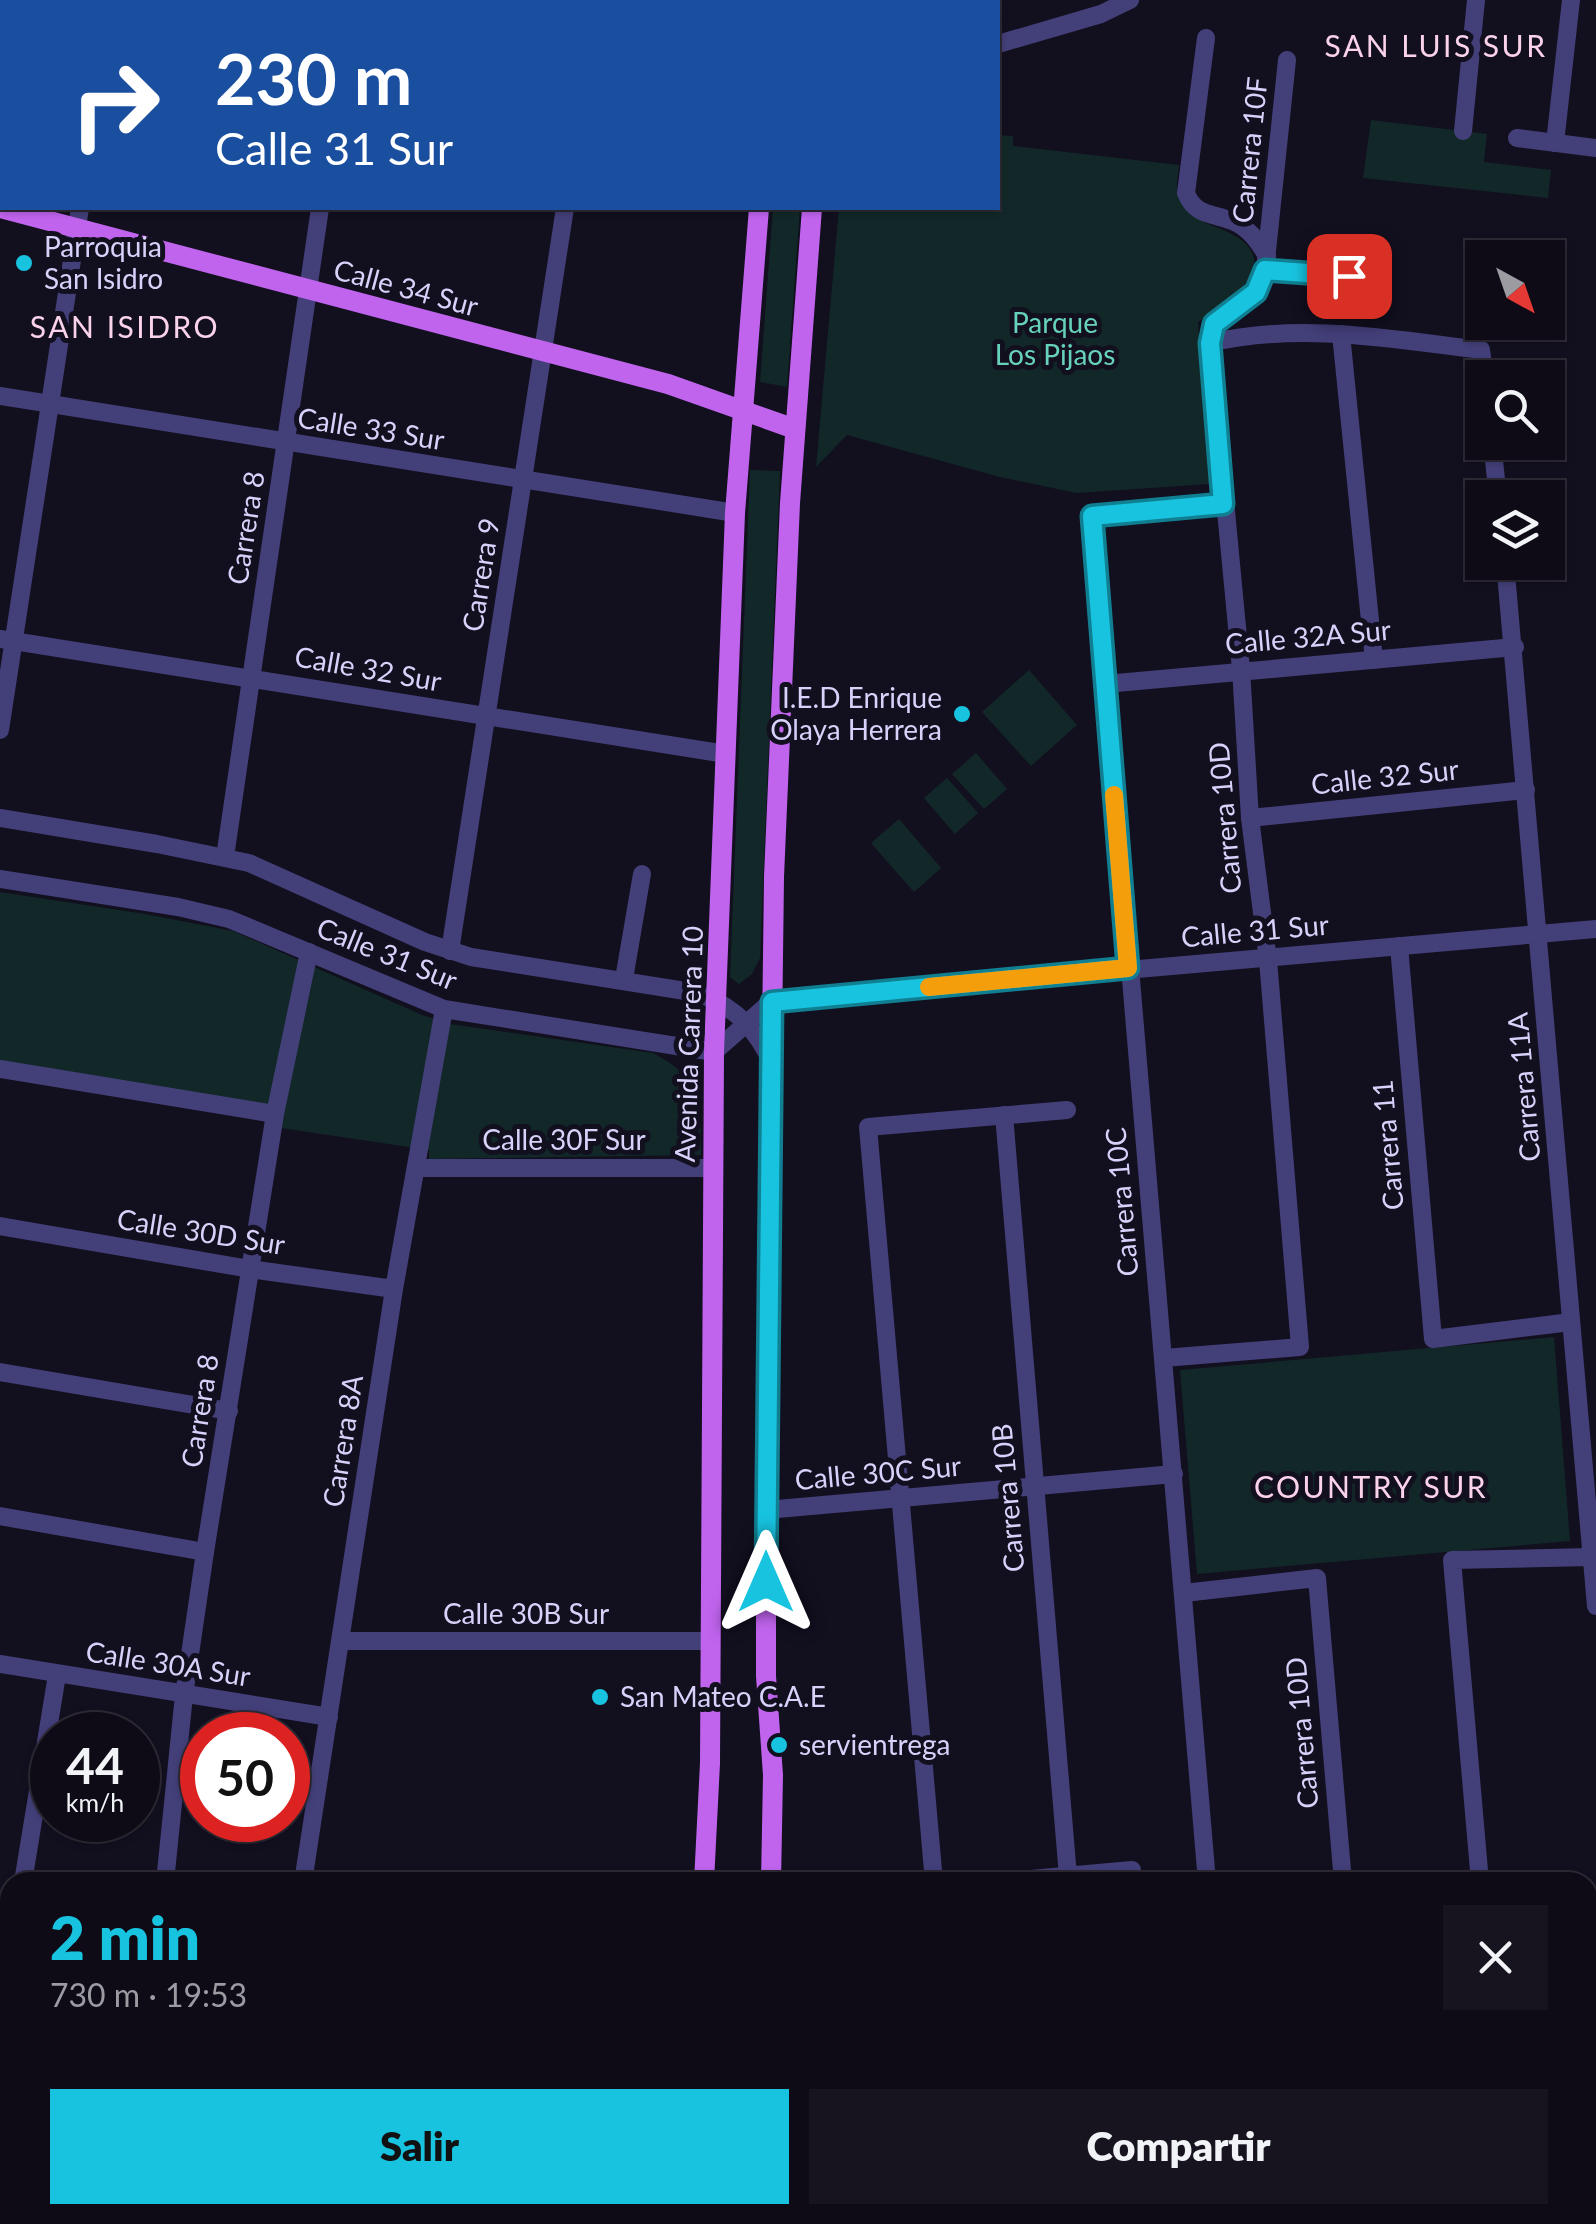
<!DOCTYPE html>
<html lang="es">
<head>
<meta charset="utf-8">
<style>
	:root { --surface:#0e0b17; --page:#171420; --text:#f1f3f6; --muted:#9b9ba1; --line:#2e2b36; --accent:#18c3df }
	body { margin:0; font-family:Lato,sans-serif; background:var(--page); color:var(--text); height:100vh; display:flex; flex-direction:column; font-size:38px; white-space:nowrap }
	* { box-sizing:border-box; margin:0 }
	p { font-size:32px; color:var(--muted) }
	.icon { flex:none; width:55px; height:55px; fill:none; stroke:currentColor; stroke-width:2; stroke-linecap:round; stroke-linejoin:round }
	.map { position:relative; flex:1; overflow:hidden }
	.drawer { position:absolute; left:0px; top:1872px; width:1598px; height:352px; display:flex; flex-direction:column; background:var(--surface); border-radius:30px 30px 0 0; box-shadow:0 2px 8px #0004,0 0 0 2px var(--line) }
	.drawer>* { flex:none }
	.top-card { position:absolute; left:0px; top:0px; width:1000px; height:210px; box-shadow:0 2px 8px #0004,0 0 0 2px var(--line); background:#1a4fa0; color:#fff; overflow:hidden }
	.needle { width:65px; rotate:140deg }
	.fabs { position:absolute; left:1465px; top:240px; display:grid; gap:20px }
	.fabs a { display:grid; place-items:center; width:100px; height:100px; border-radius:0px; background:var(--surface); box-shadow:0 2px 8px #0004,0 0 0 2px var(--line); font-size:50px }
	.speed { position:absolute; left:30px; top:1712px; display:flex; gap:20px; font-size:50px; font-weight:700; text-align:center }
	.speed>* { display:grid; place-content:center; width:130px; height:130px; border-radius:50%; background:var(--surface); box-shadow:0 2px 8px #0004,0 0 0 2px var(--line); line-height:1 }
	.speed small { font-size:25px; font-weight:400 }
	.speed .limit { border:15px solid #d22; background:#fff; color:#111 }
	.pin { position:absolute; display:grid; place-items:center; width:85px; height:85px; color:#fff; margin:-42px; border-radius:20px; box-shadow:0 5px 15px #0006 }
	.me { position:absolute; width:110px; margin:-55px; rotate:0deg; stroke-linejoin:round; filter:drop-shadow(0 0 8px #0008) }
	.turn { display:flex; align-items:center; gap:35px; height:210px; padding:0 50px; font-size:45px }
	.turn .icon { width:130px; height:130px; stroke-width:2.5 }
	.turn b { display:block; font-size:70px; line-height:85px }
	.round { display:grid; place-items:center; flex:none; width:105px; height:105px; border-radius:0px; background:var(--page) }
	.summary { display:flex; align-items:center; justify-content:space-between; height:170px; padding:0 50px }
	h1 { font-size:60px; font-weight:800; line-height:75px; color:var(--accent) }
	.button { display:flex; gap:20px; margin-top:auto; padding:20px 50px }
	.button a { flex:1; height:115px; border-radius:0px; background:var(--accent); color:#111; font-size:40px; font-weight:800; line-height:115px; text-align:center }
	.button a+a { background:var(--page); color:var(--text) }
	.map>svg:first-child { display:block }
</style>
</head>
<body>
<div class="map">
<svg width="1596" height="2224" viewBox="0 0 1596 2224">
	<rect width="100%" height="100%" fill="#120f1f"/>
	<g fill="#122828">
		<path d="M 1371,120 L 1487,134 L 1484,162 L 1551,170 L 1548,198 L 1363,178 Z"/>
		<path d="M 998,135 L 1013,136 L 1013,146 L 1179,165 C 1178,178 1174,191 1181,203 C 1198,232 1253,226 1255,265 C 1256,272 1255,281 1250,287 C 1237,301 1214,311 1198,322 L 1210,484 L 1076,493 L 1000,477 L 847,435 L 816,467 L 839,208 L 998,208 Z"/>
		<path d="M 773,208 L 800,208 L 787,387 L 760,382 Z"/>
		<path d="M 750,470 L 780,471 L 760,958 L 752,974 L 739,984 L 730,977 Z"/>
		<path d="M 1029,670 L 1077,725 L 1031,766 L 982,712 Z"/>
		<path d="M 976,753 L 1007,789 L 984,809 L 952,774 Z"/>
		<path d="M 947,778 L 978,813 L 955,834 L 924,798 Z"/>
		<path d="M 899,819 L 941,868 L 914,892 L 871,843 Z"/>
		<path d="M 0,892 L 145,914 L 233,931 L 422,1015 L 450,1024 L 653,1053 C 703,1079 701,1104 701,1155 L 429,1159 L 429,1150 L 281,1128 L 283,1111 L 0,1065 Z"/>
		<path d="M 1554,1337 L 1570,1541 L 1197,1574 L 1180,1370 Z"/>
	</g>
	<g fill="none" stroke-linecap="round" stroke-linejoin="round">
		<g stroke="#433f79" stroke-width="18">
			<path d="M 122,0 L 131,2"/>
			<path d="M 336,0 L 336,2"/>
			<path d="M 405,0 L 431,2"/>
			<path d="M 470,2 L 471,0"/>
			<path d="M 763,2 L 763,0"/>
			<path d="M 973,2 L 973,0"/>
			<path d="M 1206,38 L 1186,193 C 1195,216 1212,213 1232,221 C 1249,228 1258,241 1267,256"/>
			<path d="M 998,44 L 1101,14 L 1130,0"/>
			<path d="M 1463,131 L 1476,0"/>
			<path d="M 1517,138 L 1596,148"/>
			<path d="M 1555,143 L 1571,0"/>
			<path d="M 1265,270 L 1349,276"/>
			<path d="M 1345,310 L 1350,268"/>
			<path d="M 1341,334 L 1374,660"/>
			<path d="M 1210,343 C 1299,322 1391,339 1481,350 L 1485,378"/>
			<path d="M 0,396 L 735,513"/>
			<path d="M 1492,442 L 1498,498"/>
			<path d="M 1505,562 L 1596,1606"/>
			<path d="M 0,639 L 726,754"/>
			<path d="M 1105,684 L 1515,647"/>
			<path d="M 0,730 L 80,208"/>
			<path d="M 0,818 L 157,844 L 249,863 L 425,942 L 471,957 L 698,993 C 733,1006 757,1028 772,1064"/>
			<path d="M 1250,818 L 1526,790"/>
			<path d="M 225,857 L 320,208"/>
			<path d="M 0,879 L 178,907 L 229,919 L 444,1009 L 714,1052 L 772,1001 L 1596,929"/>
			<path d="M 1399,946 L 1433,1339 L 1571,1322"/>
			<path d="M 450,951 L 565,208"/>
			<path d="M 624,979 L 642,874"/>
			<path d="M 0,1069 L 275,1114"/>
			<path d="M 1004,1115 L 1068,1876"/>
			<path d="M 416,1168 L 712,1168"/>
			<path d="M 0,1226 L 250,1269 L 394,1289"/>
			<path d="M 1164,1358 L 1300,1347 L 1268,960 L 1250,818 L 1241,669 L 1210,343 L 1214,324 L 1256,292 L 1265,270 L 1287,60"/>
			<path d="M 0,1372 L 229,1411"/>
			<path d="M 766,1510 L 1174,1474"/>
			<path d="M 0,1516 L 205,1552"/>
			<path d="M 1184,1593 L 1317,1578 L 1343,1882"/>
			<path d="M 341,1641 L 711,1641"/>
			<path d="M 0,1664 L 329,1717"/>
			<path d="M 23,1882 L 57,1675"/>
			<path d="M 165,1882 L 184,1695 L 205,1552 L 275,1114 L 309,952"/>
			<path d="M 303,1882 L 394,1289 L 444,1009"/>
			<path d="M 934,1882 L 868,1127 L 1067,1110"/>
			<path d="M 996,1882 L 1132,1870"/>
			<path d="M 1207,1882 L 1092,516 L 1223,504"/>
			<path d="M 1480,1882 L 1452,1560 L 1591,1557"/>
			<path d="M 0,1932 L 10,1933"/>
			<path d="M 1588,1956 L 1596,1955"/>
			<path d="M 0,2082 L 10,2084"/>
			<path d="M 467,2215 L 469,2224"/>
			<path d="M 141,2224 L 141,2215"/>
			<path d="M 951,2224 L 951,2215"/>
			<path d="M 1204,2224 L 1204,2215"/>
			<path d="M 1346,2224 L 1346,2215"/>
		</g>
		<g stroke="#c064ee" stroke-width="20">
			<path d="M 813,0 L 813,2"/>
			<path d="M 794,2 L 794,0"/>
			<path d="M 0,208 L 668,384 L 795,429"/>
			<path d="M 704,1882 L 710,1763 L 714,1052 L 735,513 L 759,208"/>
			<path d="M 771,1882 L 773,1775 L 766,1676 L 766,1510 L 774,877 L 790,503 L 812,208"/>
			<path d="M 1588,2196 L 1596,2195"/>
			<path d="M 686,2224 L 687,2215"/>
			<path d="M 758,2224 L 758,2215"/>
			<path d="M 972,2224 L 1163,2215"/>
			<path d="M 1436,2224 L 1596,2219"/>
		</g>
	</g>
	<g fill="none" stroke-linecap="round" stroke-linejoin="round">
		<defs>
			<path id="route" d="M 766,1582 L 772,1002 L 1128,968 L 1092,516 L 1223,504 L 1210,343 L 1214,324 L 1256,292 L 1265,270 L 1349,276"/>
		</defs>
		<use href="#route" stroke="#107f91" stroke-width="25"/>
		<use href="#route" stroke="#18c3df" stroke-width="18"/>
		<path stroke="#f59e0b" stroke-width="18" d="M 929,987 L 1128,968 L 1114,795"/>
	</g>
	<g fill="#18c3df" stroke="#120f1f" stroke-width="4">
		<circle cx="24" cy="263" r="10"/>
		<circle cx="962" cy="714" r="10"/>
		<circle cx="600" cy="1697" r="10"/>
		<circle cx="779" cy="1745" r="10"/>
	</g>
	<g text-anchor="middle" stroke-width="10" stroke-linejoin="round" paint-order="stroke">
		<g font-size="28" fill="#d8d1fa" stroke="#120f1f">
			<text transform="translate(1250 150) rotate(-84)" y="10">Carrera 10F</text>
			<text transform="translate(406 288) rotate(15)" y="10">Calle 34 Sur</text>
			<text transform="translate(371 429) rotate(9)" y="10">Calle 33 Sur</text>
			<text transform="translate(246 528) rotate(-81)" y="10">Carrera 8</text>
			<text transform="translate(481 575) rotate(-81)" y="10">Carrera 9</text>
			<text transform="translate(1308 637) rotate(-5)" y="10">Calle 32A Sur</text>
			<text transform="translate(368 669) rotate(10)" y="10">Calle 32 Sur</text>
			<text transform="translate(1385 777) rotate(-6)" y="10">Calle 32 Sur</text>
			<text transform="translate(1225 818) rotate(-95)" y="10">Carrera 10D</text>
			<text transform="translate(1255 931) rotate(-5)" y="10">Calle 31 Sur</text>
			<text transform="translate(387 954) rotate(22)" y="10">Calle 31 Sur</text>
			<text transform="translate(689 1044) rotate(-88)" y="10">Avenida Carrera 10</text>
			<text transform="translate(1524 1087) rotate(-95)" y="10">Carrera 11A</text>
			<text x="564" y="1150">Calle 30F Sur</text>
			<text transform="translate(1388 1145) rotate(-95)" y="10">Carrera 11</text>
			<text transform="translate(1122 1202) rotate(-95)" y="10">Carrera 10C</text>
			<text transform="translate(201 1232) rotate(9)" y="10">Calle 30D Sur</text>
			<text transform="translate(200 1411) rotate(-81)" y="10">Carrera 8</text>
			<text transform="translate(343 1441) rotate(-81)" y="10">Carrera 8A</text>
			<text transform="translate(878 1473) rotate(-5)" y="10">Calle 30C Sur</text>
			<text transform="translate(1008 1498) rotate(-95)" y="10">Carrera 10B</text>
			<text x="526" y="1624">Calle 30B Sur</text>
			<text transform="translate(168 1664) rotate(9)" y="10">Calle 30A Sur</text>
			<text transform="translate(1302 1733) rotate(-95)" y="10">Carrera 10D</text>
		</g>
		<g font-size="28" fill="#d8d1fa" stroke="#120f1f" text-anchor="start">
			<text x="44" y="257">Parroquia<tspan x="44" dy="32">San Isidro</tspan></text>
			<text x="942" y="708" text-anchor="end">I.E.D Enrique<tspan x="942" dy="32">Olaya Herrera</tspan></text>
			<text x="620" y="1707">San Mateo C.A.E</text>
			<text x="799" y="1755">servientrega</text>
		</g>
		<g font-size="28" fill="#66d2bb" stroke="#120f1f">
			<text x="1055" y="333">Parque<tspan x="1055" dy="32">Los Pijaos</tspan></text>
		</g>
		<g font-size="30" letter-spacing="2.5" fill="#fad3ea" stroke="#120f1f">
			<text x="1436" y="57">SAN LUIS SUR</text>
			<text x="125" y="338">SAN ISIDRO</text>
			<text x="1371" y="1498">COUNTRY SUR</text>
		</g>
	</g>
</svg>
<div class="fabs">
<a><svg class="needle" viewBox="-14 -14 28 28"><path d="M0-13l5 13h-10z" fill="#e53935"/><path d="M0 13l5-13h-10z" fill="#9b9ba1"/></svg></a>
<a><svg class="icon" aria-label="search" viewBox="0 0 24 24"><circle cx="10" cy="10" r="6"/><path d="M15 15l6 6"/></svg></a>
<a><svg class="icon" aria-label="layers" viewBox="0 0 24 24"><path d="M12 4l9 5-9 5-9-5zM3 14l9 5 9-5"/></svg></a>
</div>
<div class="speed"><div>44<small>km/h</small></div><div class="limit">50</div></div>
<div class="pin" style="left:1349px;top:276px;background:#d93025"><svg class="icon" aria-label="arrive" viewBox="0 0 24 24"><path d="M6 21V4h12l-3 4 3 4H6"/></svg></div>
<svg class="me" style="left:766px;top:1582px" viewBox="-20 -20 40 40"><path d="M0-17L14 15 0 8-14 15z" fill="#18c3df" stroke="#fff" stroke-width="4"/></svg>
<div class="top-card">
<div class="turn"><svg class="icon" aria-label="right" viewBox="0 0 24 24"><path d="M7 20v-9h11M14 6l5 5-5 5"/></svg><div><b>230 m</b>Calle 31 Sur</div></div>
</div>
<section class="drawer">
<div class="summary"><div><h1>2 min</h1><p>730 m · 19:53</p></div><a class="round"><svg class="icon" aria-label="close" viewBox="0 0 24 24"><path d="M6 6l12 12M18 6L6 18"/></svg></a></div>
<div class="button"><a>Salir</a><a>Compartir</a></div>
</section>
</div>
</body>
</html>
